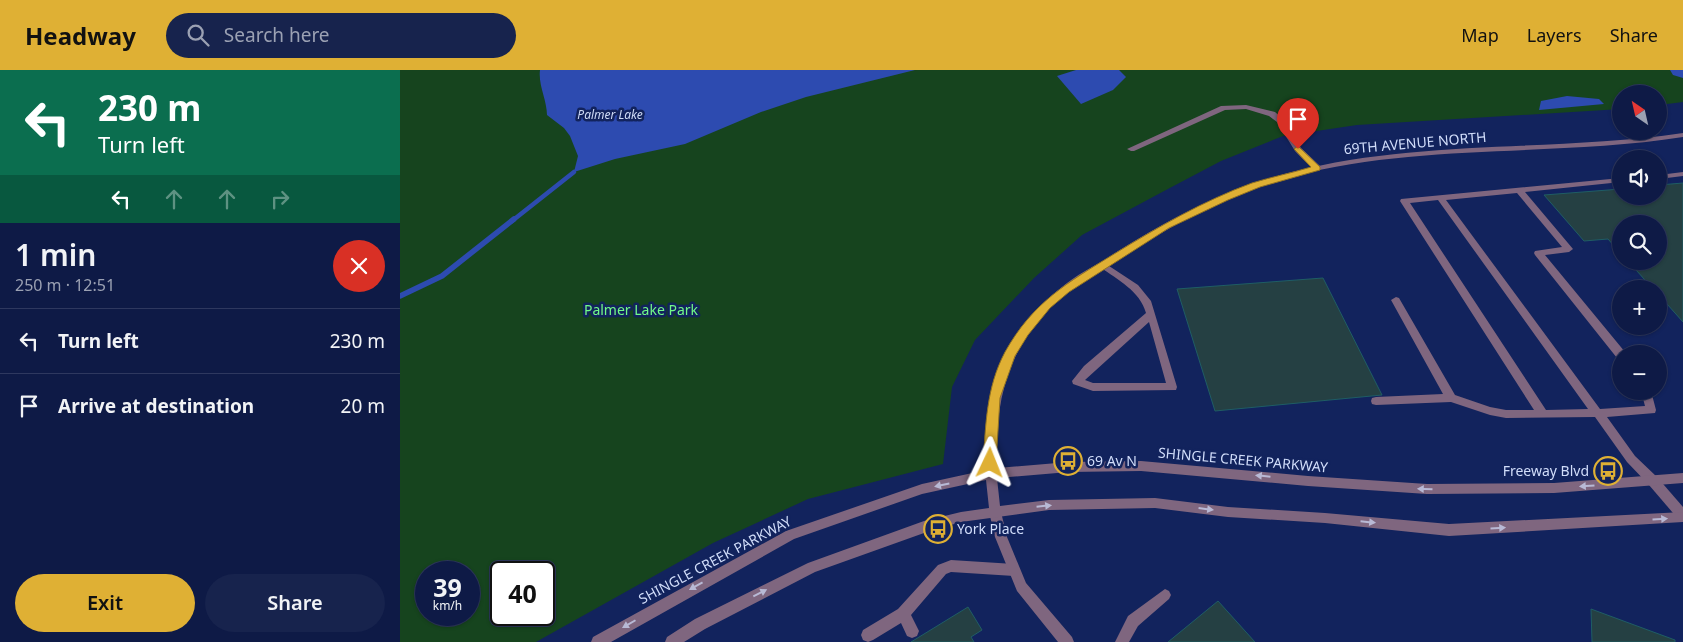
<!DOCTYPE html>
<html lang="en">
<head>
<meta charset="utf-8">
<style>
	:root { --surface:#0e1a46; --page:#17234d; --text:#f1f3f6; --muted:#9ba1b3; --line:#2e385f; --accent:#dfb034 }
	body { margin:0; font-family:"Noto Sans",sans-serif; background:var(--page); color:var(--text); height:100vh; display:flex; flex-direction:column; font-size:19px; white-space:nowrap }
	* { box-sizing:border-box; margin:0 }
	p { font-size:16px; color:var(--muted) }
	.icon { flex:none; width:28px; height:28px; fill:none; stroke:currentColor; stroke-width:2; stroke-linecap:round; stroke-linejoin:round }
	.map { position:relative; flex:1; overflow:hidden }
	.side { display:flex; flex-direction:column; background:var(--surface); width:400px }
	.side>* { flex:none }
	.hud { background:#0b6e4f; color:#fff; overflow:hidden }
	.needle { width:32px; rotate:326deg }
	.tools { position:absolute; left:1212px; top:15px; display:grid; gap:10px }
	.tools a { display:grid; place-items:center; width:55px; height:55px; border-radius:50%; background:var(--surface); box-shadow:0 1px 4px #0004,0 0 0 1px var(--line); font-size:25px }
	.speed { position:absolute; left:15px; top:491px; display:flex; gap:10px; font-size:25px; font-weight:700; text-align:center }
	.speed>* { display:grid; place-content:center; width:65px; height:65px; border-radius:50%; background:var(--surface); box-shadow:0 1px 4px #0004,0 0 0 1px var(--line); line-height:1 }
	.speed small { font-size:12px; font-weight:400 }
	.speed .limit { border:2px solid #111; border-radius:8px; background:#fff; color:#111 }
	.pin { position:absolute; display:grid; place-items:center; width:42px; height:42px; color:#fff; margin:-51px -21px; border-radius:50% 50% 50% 0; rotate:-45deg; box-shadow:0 0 5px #0007 }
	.pin .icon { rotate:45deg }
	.me { position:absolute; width:55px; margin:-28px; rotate:2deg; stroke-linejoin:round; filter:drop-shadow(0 0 4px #0008) }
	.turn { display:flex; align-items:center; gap:18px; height:105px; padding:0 15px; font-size:22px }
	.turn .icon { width:65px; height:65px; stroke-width:2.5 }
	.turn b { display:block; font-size:35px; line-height:42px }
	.lanes { display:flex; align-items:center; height:48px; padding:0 15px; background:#0003; justify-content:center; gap:25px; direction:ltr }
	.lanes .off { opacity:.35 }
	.round { display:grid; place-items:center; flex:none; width:52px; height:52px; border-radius:26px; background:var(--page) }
	.summary { display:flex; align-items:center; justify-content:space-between; height:85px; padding:0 15px }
	h1 { font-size:30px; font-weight:600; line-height:38px }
	.button { display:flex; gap:10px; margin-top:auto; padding:10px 15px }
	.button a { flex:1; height:58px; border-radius:30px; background:var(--accent); color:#111; font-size:20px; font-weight:600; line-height:58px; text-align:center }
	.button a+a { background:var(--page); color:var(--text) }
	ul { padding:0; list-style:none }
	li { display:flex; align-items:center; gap:15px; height:65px; padding:0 15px; border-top:1px solid var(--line) }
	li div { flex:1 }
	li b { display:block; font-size:19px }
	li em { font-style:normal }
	header { display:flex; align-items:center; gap:30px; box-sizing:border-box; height:70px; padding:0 25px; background:var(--accent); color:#111 }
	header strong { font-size:24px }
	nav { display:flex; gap:28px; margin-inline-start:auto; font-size:18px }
	.search { width:350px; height:45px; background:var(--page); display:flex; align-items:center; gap:12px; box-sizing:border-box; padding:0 18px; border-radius:28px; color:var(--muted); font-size:19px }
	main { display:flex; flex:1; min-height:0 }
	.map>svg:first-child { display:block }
</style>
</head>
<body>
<header>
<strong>Headway</strong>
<div class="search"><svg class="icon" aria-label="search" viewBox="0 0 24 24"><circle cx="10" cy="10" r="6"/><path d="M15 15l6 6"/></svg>Search here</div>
<nav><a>Map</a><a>Layers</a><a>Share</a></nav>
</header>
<main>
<section class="side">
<div class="hud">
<div class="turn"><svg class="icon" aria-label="left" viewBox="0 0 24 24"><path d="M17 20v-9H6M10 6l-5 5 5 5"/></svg><div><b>230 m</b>Turn left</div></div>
<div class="lanes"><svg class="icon" aria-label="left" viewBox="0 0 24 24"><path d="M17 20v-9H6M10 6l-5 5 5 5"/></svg><svg class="icon off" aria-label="ahead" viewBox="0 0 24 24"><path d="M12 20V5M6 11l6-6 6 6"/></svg><svg class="icon off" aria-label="ahead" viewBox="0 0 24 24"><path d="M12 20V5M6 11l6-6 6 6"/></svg><svg class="icon off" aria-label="right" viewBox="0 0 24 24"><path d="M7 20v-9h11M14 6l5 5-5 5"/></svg></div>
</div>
<div class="summary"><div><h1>1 min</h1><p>250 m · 12:51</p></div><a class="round" style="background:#d93025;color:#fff"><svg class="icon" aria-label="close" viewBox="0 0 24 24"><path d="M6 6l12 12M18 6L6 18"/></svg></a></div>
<ul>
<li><svg class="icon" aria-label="left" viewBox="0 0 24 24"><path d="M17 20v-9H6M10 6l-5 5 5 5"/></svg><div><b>Turn left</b></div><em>230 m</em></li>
<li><svg class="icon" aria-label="arrive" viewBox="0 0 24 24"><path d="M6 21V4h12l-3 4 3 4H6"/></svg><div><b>Arrive at destination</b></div><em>20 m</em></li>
</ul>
<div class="button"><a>Exit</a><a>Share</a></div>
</section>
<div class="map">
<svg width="1283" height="572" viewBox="0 0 1283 572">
	<rect width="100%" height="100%" fill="#12235d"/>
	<path fill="#16441e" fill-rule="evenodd" d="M 0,0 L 1283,0 L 1283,32 L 1259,35 L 1259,24 L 1221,24 L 1221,39 L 957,55 L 883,66 L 821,91 L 766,120 L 682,165 L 634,208 L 575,270 L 552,317 L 543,394 L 408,429 L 313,473 L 136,572 L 0,572 ZM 26,502 L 69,502 L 69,545 L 26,545 ZM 101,502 L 144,502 L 144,545 L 101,545 Z"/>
	<g fill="#2d4bb0">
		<path d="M 140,0 L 515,0 L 406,27 L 361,42 L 285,74 L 215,89 L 174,102 L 178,86 L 170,66 L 164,58 L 147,45 C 147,30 138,15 140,0 Z"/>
		<path d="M 676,0 L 719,0 L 726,7 L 713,20 L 681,34 L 657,6 Z"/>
		<path d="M 1167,26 L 1199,29 L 1204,34 L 1139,40 L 1141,31 Z"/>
	</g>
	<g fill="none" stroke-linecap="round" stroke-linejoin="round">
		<path stroke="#2d4bb0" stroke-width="4.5" d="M 112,151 L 174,102"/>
		<path stroke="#2d4bb0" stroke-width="5.5" d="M 0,226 L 42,206 L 114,149"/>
		<path fill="#2d4bb0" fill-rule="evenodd" d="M 1270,0 L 1283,0 L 1283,8 L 1273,5 Z"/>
	</g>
	<g fill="#254043" stroke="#1f5d65">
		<path d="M 1283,113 L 1283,252 L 1259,225 L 1259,219 L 1253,219 L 1228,191 L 1259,191 L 1259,154 L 1221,154 L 1221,184 L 1208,169 L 1184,171 L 1144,125 L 1221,119 L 1221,126 L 1259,126 L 1259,115 Z"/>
		<path d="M 923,208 L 982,325 L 815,341 L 777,219 Z"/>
		<path d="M 818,531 L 855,572 L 768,572 Z"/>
		<path d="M 568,537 L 582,560 L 571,567 L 574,572 L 511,572 Z"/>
		<path d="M 1191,539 L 1275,570 L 1275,572 L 1192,572 Z"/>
	</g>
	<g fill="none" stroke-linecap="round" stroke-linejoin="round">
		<g fill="#7f667f" fill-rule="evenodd">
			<path d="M 846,35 L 875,42 L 883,49 L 901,78 L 920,96 L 920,100 L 914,100 L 895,81 L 877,52 L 869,46 L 846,39 L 825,40 L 734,81 L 731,81 L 727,79 L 821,36 Z"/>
			<path d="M 1283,102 L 1283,106 L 1259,109 L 1259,105 Z"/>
			<path d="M 1221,108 L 1221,112 L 1125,122 L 1173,179 L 1169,182 L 1145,185 L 1225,282 L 1225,284 L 1221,284 L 1221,289 L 1217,288 L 1135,185 L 1134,183 L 1135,181 L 1162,177 L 1117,123 L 1046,130 L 1200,339 L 1245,336 L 1241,321 L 1251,321 L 1256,340 L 1255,343 L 1207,347 L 1235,386 L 1257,407 L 1259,411 L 1257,415 L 1253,416 L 1249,415 L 1227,392 L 1195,347 L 1106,348 L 1090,345 L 1051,332 L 976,335 L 972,334 L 971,331 L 972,328 L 976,327 L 1043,324 L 991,230 L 996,227 L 999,228 L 1055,325 L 1090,337 L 1106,340 L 1134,340 L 1000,131 L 1001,129 ZM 1038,130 L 1188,339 L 1146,340 L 1010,133 Z"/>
			<path d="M 703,192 L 738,215 L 751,231 L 777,317 L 776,320 L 693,321 L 673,314 L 672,311 L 684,296 L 746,243 C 740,221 718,210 700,197 L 699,195 L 700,193 ZM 749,252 L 766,313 L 693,313 L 685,310 Z"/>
			<path d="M 551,490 L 614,494 L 618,496 L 620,500 L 618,504 L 614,506 L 551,502 L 546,504 L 511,545 L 519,561 L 517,566 L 512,568 L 507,566 L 501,553 L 473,570 L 468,572 L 463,570 L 461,565 L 463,560 L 498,539 L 538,495 Z"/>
			<path d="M 765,519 L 769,521 L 771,525 L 769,529 L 738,556 L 729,572 L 715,572 L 728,546 Z"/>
		</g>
		<g fill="#7f667f" fill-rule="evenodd">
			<path d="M 1253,406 L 1257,407 L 1283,437 L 1283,451 L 1279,450 L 1249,415 L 1247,411 L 1249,407 Z"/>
			<path d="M 595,437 L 599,438 L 601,442 L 607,467 L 626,513 L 672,567 L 674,572 L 658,572 L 617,521 L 595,467 L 589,442 L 591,438 Z"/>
		</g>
		<path fill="#7f667f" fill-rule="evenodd" d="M 1283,63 L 1283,67 C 1156,87 1018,73 894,106 C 830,124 771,155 715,191 C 699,201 682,210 668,221 C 610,269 594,325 597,398 L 669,392 L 741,391 L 908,406 L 1027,414 L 1154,413 L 1283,403 L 1283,413 L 1154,423 L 1027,424 L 908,416 L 741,401 L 669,402 L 597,408 L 600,436 L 649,430 L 755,428 L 828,437 L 925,443 L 1049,454 L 1283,442 L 1283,452 L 1049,466 L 925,453 L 828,447 L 755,438 L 649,440 L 561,452 L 524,463 L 415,502 L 305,559 L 284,572 L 265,572 L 267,567 L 295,549 L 408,493 L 524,451 L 561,442 L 589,438 L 586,410 L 522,424 L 394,469 L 211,572 L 191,572 L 193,567 L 386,461 L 522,414 L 586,400 C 583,326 602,264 662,217 C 676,205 693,197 709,187 C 766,150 826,119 892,102 C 1020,69 1154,82 1283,63 Z"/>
	</g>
	<defs><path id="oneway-solid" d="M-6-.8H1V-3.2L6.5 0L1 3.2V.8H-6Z" transform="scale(1.25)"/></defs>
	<g fill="#b8b9d5">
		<use href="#oneway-solid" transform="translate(863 406) rotate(-174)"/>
		<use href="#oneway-solid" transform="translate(542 415) rotate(168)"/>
		<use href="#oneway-solid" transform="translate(1187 416) rotate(176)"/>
		<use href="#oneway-solid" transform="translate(1025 419) rotate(-178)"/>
		<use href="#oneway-solid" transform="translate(644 436) rotate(-6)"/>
		<use href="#oneway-solid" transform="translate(806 439) rotate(7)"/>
		<use href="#oneway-solid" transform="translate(1260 449) rotate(-4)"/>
		<use href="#oneway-solid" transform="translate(968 452) rotate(6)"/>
		<use href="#oneway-solid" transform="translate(1098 458) rotate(-3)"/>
		<use href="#oneway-solid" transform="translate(296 516) rotate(151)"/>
		<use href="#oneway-solid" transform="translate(360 523) rotate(-27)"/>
		<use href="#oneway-solid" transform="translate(229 554) rotate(150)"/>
	</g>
	<path fill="#dfb034" stroke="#917222" d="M 898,76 L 920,97 L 920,100 L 860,117 L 828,130 L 769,158 L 669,222 L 650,238 L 628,265 L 615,286 L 600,328 L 596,393 L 594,397 L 590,399 L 585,397 L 583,393 C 586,354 586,318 605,282 C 633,232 667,213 714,184 C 758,157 803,131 852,113 C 871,107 892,103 911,97 L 894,79 Z"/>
	<defs>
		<symbol id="bus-ring" viewBox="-11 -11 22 22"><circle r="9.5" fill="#12235d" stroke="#dfb034" stroke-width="1.5"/><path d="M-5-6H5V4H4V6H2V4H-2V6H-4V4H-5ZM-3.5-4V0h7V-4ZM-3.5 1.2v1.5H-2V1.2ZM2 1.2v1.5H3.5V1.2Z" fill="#dfb034"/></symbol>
	</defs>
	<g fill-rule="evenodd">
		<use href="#bus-ring" x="652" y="375" width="32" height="32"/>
		<use href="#bus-ring" x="1192" y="385" width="32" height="32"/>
		<use href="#bus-ring" x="522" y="443" width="32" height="32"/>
	</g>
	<g text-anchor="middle" stroke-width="5" stroke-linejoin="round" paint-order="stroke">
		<g font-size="12" font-style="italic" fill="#cfdbf6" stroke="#12235d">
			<text x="210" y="49">Palmer Lake</text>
		</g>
		<g font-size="14" fill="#d1ddfa" stroke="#12235d">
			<text transform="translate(1015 73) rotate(-5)" y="5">69TH AVENUE NORTH</text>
			<text transform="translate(843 390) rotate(5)" y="5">SHINGLE CREEK PARKWAY</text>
			<text transform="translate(315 490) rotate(-28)" y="5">SHINGLE CREEK PARKWAY</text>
		</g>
		<g font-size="14" fill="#72fa88" stroke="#12235d">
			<text x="241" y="245">Palmer Lake Park</text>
		</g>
		<g font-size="14" fill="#d1ddfa" stroke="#12235d" text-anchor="start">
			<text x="687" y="396">69 Av N</text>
			<text x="1189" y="406" text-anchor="end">Freeway Blvd</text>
			<text x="557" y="464">York Place</text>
		</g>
	</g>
</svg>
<div class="tools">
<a><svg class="needle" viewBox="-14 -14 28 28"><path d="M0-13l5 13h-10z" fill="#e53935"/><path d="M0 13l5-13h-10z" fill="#9ba1b3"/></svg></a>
<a><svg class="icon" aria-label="sound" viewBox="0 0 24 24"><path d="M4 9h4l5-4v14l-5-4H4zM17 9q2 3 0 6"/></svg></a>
<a><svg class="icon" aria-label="search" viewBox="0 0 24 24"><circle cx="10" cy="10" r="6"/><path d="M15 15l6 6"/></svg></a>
<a>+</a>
<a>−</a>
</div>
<div class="speed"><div>39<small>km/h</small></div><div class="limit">40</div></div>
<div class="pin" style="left:898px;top:79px;background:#d93025"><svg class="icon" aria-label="arrive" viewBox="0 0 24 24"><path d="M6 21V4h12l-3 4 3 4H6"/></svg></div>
<svg class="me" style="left:590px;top:393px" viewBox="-20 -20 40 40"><path d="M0-17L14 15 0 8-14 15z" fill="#dfb034" stroke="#fff" stroke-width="4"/></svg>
</div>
</main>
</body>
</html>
